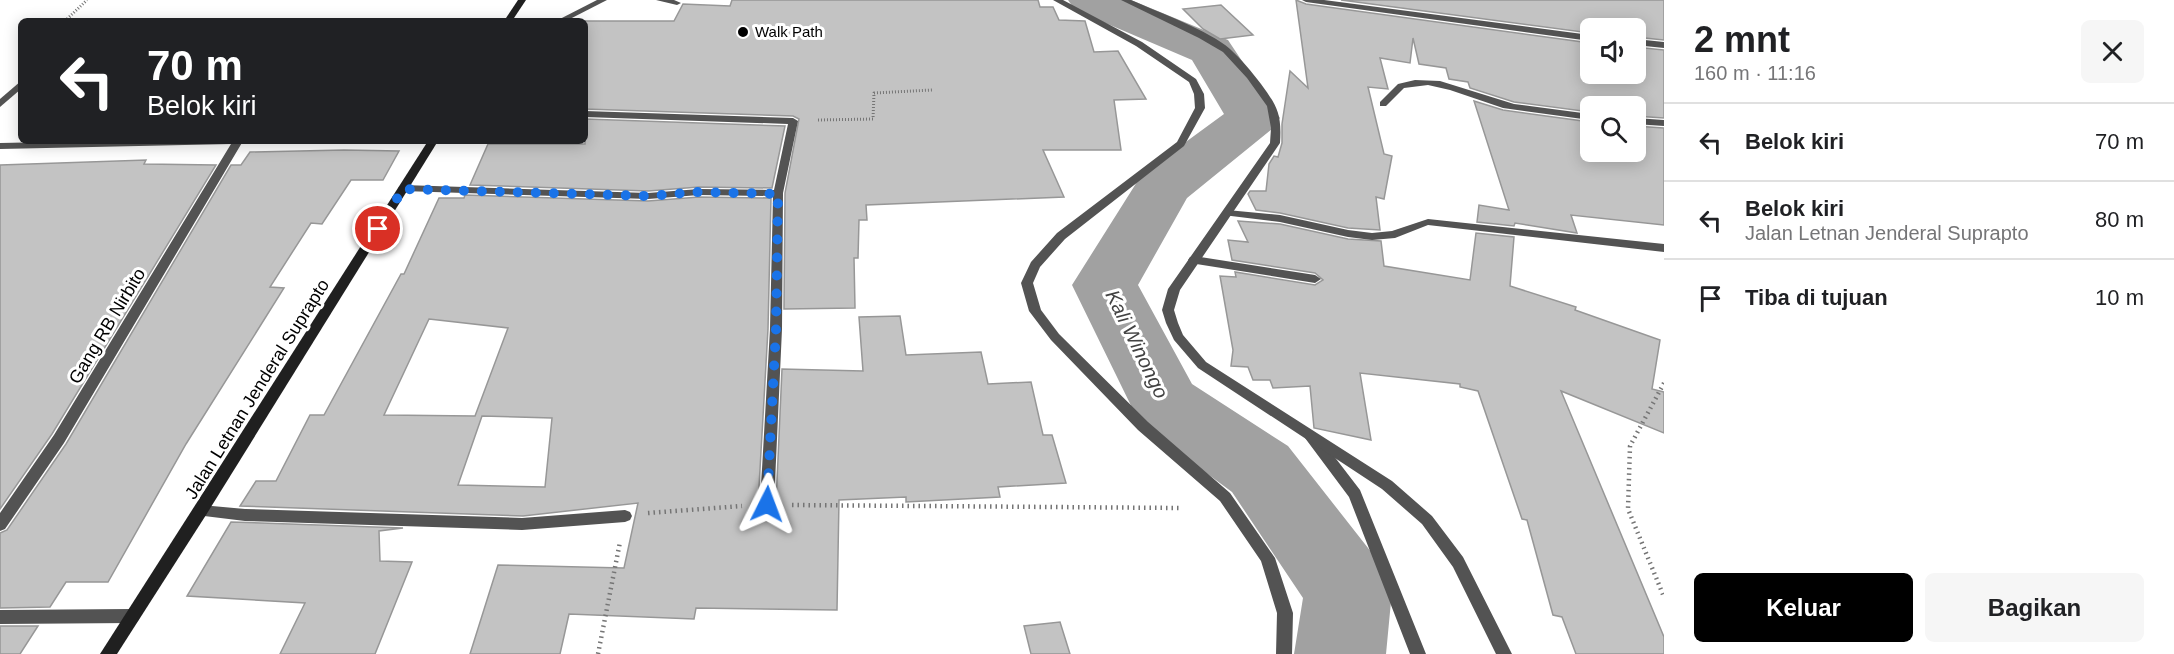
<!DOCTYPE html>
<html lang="id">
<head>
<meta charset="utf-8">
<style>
	:root { --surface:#fff; --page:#f6f6f6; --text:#202124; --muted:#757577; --line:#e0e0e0; --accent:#000 }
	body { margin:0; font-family:Helvetica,sans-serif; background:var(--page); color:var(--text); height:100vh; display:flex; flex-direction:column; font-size:22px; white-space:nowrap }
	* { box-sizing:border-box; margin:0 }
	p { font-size:20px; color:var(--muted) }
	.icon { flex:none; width:33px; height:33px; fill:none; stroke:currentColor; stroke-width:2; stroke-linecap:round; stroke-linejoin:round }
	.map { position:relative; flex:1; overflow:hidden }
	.drawer { display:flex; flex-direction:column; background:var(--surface); width:510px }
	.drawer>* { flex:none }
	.hud { position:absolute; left:18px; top:18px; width:570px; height:126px; border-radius:9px; box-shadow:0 3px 15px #0003; background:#202124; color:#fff; overflow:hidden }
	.buttons { position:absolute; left:1580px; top:18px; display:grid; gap:12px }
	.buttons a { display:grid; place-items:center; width:66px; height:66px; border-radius:9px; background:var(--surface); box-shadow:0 3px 15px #0003; font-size:30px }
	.pin { position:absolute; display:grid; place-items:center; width:51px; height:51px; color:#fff; margin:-26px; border:3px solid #fff; border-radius:50%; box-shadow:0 2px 6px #0007 }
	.me { position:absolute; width:66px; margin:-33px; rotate:3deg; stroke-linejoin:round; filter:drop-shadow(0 0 4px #0008) }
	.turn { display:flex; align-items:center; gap:21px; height:126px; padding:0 30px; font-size:27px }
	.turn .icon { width:78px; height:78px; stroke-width:2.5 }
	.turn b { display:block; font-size:42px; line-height:51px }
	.round { display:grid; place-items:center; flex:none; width:63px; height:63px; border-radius:9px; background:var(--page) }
	.head { display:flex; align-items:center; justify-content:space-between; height:102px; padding:0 30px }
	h1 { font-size:36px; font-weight:800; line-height:45px }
	.primary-button { display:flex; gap:12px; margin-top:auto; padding:12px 30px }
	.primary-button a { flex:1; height:69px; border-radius:9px; background:var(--accent); color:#fff; font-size:24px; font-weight:800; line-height:69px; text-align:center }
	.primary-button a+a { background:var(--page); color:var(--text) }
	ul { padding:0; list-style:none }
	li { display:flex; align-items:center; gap:18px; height:78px; padding:0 30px; border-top:2px solid var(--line) }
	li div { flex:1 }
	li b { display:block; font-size:22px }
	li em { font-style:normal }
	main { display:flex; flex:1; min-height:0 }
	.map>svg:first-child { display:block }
</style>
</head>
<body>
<main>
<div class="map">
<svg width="1664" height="654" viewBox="0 0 1664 654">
	<rect width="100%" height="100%" fill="#fff"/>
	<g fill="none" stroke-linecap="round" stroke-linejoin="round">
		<path fill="#a1a1a1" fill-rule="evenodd" d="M 1068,0 L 1131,0 L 1228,40 L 1280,118 L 1272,129 L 1187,198 L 1138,285 L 1192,384 L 1288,446 L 1379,562 L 1392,591 L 1386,654 L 1294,654 L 1303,598 L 1232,492 L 1140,424 L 1072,285 L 1142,174 L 1224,114 L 1192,60 L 1075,10 Z"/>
	</g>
	<g fill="#c3c3c3" stroke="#979797" stroke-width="1.5" fill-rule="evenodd">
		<path d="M 732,0 L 1038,0 L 1040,7 L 1053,7 L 1059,20 L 1085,21 L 1094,52 L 1118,51 L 1146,99 L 1114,100 L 1121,150 L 1043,150 L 1064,197 L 866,205 L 867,220 L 859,220 L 858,258 L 854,258 L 855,308 L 784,309 L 785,193 L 799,119 L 793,116 L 585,109 L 585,21 L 674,21 L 683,4 L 730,6 Z"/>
		<path d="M 1296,0 L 1306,4 L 1590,43 L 1590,74 L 1635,74 L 1635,47 L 1664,50 L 1664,118 L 1635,116 L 1635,106 L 1590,106 L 1590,112 L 1514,102 L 1470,88 L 1468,82 L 1449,79 L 1446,68 L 1419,64 L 1413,38 L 1410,63 L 1380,58 L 1388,89 L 1368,87 L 1384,154 L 1392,156 L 1384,199 L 1376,197 L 1380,230 L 1348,228 L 1280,213 L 1256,210 L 1248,194 L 1250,191 L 1266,191 L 1269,164 L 1274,156 L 1278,157 L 1282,143 L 1282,124 L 1290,71 L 1308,88 Z"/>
		<path d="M 1341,0 L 1664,0 L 1664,40 L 1635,37 L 1635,28 L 1590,28 L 1590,33 Z"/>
		<path d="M 1221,5 L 1253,35 L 1220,39 L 1203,29 L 1183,9 Z"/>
		<path d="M 1474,101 L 1503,110 L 1590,122 L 1590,152 L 1635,152 L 1635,126 L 1664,128 L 1664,225 L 1571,215 L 1577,233 L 1515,223 L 1514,226 L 1477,222 L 1479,205 L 1509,210 Z"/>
		<path d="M 585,119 L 785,126 L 772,188 L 699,187 L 648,191 L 470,185 L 488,144 L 585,144 Z"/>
		<path d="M 344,150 L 399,151 L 383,180 L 351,180 L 322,224 L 311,223 L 270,287 L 284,288 L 186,444 L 108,582 L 66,582 L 50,607 L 0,608 L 0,533 L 7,530 L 66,444 L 231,165 L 241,165 L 250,152 Z"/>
		<path d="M 146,160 L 144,164 L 216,165 L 52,434 L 0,509 L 0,165 Z"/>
		<path d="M 465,195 L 648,201 L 699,197 L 771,198 L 768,329 L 758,504 L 761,510 L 768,512 L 774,509 L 776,504 L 782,369 L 863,371 L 859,317 L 900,316 L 906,355 L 981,352 L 988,384 L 1031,382 L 1043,435 L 1052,435 L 1066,483 L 998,487 L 1000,497 L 906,502 L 906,497 L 839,500 L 837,610 L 696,608 L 694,619 L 569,614 L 560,654 L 470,654 L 498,565 L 624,568 L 638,503 L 523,516 L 240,506 L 256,481 L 276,481 L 310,415 L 324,415 L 401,274 L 404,274 L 439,198 L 464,198 ZM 429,319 L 508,328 L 475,416 L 384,415 ZM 482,416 L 552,418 L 545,487 L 458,485 Z"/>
		<path d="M 1238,221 L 1280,224 L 1348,239 L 1381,241 L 1384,266 L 1470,280 L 1476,233 L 1514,237 L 1510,286 L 1576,307 L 1575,310 L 1660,340 L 1652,389 L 1664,392 L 1664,433 L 1561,391 L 1664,637 L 1664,654 L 1576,654 L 1562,617 L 1553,615 L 1527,520 L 1522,519 L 1478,391 L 1460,387 L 1460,384 L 1360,373 L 1371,440 L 1314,428 L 1310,386 L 1273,388 L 1270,380 L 1253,380 L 1248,367 L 1231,366 L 1233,350 L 1220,276 L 1236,277 L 1235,272 L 1315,285 L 1323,280 L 1315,273 L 1232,260 L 1228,240 L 1248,242 Z"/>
		<path d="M 231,522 L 403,528 L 379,531 L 380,561 L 412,562 L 375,654 L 280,654 L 305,603 L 187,596 Z"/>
		<path d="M 1060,622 L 1070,654 L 1031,654 L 1024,626 Z"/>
		<path d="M 0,626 L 38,626 L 20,654 L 0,654 Z"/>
	</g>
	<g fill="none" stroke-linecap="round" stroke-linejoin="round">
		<g stroke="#757575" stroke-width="3" stroke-dasharray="1 2" stroke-linecap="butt">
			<path d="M 65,21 L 87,0"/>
			<path d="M 818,120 L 873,119 L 874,93 L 932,90"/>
		</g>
		<g stroke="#757575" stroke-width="4.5" stroke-dasharray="1.5 4" stroke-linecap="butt">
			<path d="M 1664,383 L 1630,446 L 1628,509 L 1664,597"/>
			<path d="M 792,505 L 1181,508"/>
			<path d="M 648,513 L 742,506"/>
			<path d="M 598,654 L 620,542"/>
		</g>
		<g fill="#535353" fill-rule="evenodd">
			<path d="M 1053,0 L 1063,0 L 1142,42 L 1196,79 L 1204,94 L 1205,108 L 1184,146 L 1065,239 L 1040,267 L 1033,283 L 1041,310 L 1059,334 L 1148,422 L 1230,493 L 1275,558 L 1293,613 L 1292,654 L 1276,654 L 1277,613 L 1261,561 L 1220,501 L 1138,430 L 1051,340 L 1029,311 L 1021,283 L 1031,262 L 1057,233 L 1177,142 L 1195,108 L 1194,94 L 1189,82 L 1136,46 Z"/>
			<path d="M 1302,0 L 1324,0 L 1590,35 L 1590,41 L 1306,2 Z"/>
			<path d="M 1635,39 L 1664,42 L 1664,48 L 1635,45 Z"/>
			<path d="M 1415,80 L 1440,81 L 1514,104 L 1590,114 L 1590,120 L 1503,108 L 1450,90 L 1428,85 L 1404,88 L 1386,106 L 1380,106 L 1380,102 L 1398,84 Z"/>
			<path d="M 21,81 L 21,89 L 0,107 L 0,99 Z"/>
			<path d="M 1635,118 L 1664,120 L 1664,126 L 1635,124 Z"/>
			<path d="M 1227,210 L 1280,215 L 1348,230 L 1372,233 L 1392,231 L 1428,219 L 1664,244 L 1664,252 L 1428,225 L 1395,238 L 1372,240 L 1348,237 L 1280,222 L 1223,215 L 1222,213 Z"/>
			<path d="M 1194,256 L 1315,275 L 1321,279 L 1315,283 L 1190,263 L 1188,260 L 1190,257 Z"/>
			<path d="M 1312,433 L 1317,434 L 1360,490 L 1426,654 L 1410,654 L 1349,497 L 1305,438 L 1307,434 Z"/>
			<path d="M 201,505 L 245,509 L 522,518 L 625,510 L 630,512 L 632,516 L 630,520 L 625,522 L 522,530 L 245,521 L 196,515 L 194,511 L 196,507 Z"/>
		</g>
		<g fill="#535353" fill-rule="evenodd">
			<path d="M 597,0 L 607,0 L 566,21 L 556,21 Z"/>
			<path d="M 656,0 L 674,0 L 681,3 L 677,5 Z"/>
			<path d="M 1121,0 L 1131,0 C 1158,12 1210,31 1230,49 C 1241,59 1252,72 1261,84 C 1277,106 1282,114 1280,143 L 1180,290 L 1174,310 L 1178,323 L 1183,335 L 1206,362 L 1392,481 L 1432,516 L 1463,557 L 1512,654 L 1496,654 L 1453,567 L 1422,524 L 1382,489 L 1198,368 L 1174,340 L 1166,323 L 1162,310 L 1168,289 L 1270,143 L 1271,128 L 1267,106 L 1247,78 L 1223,52 L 1199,38 Z"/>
			<path d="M 585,111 L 793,118 L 798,121 L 783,193 L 782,329 L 774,504 L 772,508 L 767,510 L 762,508 L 760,504 L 770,329 L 773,196 L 699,195 L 648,199 L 403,191 L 398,188 L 403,185 L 648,193 L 699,189 L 774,190 L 788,124 L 585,117 Z"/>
			<path d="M 99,141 L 243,141 L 64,443 L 5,529 L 0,531 L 0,513 L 54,435 L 231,144 L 0,149 L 0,143 Z"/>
			<path d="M 132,609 L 138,611 L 140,616 L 138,621 L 132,623 L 0,624 L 0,610 Z"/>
		</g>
		<g fill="#202020" fill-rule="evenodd">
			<path d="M 518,0 L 526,0 L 512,21 L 504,21 Z"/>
			<path d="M 428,141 L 438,141 L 206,515 L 117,654 L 100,654 Z"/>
		</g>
	</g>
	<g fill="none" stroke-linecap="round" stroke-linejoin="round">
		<path stroke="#1a73e8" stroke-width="10" stroke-dasharray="0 18" d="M 378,229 L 403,189 L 648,196 L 699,192 L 778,194 L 776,329 L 767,504"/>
	</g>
	<circle fill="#000" stroke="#fff" stroke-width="2" cx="743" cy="32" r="6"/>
	<g text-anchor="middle" stroke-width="6" stroke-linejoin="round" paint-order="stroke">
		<g font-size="15" fill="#000" stroke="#fff" text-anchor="start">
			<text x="755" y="37">Walk Path</text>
		</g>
		<g font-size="18" fill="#000" stroke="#fff">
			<text transform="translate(107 326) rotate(-59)" y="6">Gang RB Nirbito</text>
			<text transform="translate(257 389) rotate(-58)" y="6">Jalan Letnan Jenderal Suprapto</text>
		</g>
		<g font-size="20" font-style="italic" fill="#424242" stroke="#fff">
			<text transform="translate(1137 344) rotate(64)" y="7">Kali Winongo</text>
		</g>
	</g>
</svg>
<div class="buttons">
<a><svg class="icon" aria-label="sound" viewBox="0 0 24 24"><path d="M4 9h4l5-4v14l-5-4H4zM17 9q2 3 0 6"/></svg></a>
<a><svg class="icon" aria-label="search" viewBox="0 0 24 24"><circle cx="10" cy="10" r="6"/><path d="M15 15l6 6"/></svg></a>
</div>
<div class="pin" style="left:378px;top:229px;background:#d93025"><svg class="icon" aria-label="arrive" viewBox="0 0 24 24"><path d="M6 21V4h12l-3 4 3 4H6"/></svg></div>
<svg class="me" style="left:767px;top:504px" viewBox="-20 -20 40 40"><path d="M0-17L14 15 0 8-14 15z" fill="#1a73e8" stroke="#fff" stroke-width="4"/></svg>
<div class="hud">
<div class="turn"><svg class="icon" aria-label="left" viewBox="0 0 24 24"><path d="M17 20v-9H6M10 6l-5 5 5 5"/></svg><div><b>70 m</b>Belok kiri</div></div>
</div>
</div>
<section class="drawer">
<div class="head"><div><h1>2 mnt</h1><p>160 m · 11:16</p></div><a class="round"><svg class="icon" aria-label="close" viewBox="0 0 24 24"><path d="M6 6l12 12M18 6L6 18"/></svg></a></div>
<ul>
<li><svg class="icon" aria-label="left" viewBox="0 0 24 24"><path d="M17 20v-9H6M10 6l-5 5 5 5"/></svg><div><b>Belok kiri</b></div><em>70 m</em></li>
<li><svg class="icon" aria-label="left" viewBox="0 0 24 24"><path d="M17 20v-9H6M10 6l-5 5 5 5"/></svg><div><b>Belok kiri</b><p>Jalan Letnan Jenderal Suprapto</p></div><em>80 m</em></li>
<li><svg class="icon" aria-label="arrive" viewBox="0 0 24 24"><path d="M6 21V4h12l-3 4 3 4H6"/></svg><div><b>Tiba di tujuan</b></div><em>10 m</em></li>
</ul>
<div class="primary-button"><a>Keluar</a><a>Bagikan</a></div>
</section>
</main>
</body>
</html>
